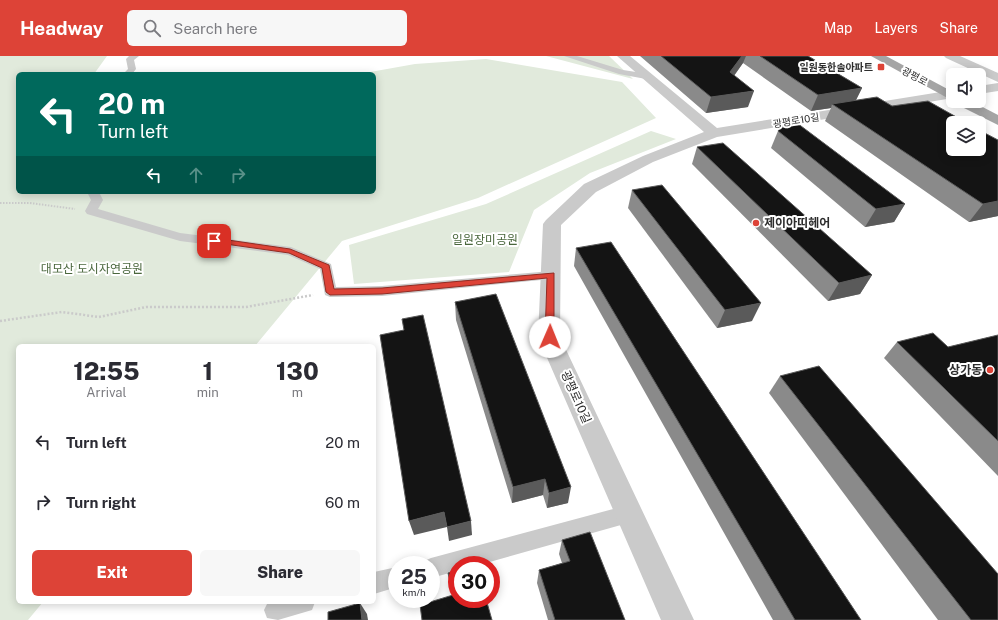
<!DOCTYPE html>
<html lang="en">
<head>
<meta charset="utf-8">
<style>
	:root { --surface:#fff; --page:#f7f7f7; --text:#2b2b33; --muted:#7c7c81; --accent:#dd4337 }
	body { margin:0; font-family:"Public Sans","Noto Sans KR",sans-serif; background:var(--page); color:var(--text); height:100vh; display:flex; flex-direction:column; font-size:15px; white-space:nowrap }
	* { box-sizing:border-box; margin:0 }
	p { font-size:13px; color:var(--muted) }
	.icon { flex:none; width:22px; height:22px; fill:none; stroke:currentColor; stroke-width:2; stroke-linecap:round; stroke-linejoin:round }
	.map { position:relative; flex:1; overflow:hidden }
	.side { position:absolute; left:16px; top:288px; width:360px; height:260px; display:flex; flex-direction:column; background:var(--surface); border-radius:6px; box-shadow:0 2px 10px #0003 }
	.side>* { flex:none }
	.top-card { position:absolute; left:16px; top:16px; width:360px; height:122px; border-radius:6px; box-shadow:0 2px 10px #0003; background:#00695c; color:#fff; overflow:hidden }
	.fabs { position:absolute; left:946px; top:12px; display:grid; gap:8px }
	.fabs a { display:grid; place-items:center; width:40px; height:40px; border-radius:6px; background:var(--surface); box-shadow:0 2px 10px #0003; font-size:20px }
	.speed { position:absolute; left:388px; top:500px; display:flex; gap:8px; font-size:20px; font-weight:700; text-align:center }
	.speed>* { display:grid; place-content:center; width:52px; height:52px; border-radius:50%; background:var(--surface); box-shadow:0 2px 10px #0003; line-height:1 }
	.speed small { font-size:10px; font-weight:400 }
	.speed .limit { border:6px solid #d22; background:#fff; color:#111 }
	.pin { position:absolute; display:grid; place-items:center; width:34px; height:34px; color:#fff; margin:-17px; border-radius:8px; box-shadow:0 2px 6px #0006 }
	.me { position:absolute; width:44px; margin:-22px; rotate:1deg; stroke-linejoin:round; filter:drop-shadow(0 0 3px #0008) }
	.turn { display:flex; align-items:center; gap:14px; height:84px; padding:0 16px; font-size:18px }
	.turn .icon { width:52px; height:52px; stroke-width:2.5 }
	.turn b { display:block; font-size:28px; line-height:34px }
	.lanes { display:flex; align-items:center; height:38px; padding:0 16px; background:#0003; justify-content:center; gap:20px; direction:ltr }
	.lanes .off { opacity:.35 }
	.eta { display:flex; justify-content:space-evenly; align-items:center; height:68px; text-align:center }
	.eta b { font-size:24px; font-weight:800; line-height:28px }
	.action { display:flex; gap:8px; margin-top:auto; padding:8px 16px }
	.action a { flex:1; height:46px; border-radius:6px; background:var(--accent); color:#fff; font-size:16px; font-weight:800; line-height:46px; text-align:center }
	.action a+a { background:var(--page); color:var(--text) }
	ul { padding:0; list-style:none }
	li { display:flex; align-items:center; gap:12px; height:60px; padding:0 16px }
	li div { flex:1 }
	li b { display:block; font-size:15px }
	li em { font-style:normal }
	header { display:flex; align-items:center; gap:24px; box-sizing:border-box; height:56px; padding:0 20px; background:var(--accent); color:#fff }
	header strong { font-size:19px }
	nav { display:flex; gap:22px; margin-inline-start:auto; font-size:14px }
	.search { width:280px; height:36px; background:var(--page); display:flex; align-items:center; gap:10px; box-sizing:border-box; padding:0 14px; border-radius:6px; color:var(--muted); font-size:15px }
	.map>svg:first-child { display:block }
</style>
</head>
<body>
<header>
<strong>Headway</strong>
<div class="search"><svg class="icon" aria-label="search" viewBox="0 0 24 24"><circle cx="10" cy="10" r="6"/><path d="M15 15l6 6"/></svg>Search here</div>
<nav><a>Map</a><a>Layers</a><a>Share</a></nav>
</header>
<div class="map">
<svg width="998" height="564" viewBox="0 0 998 564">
	<rect width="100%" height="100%" fill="#fff"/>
	<g fill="#e1eadc">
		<path d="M 0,0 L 107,0 L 94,18 L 18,18 L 18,136 L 374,136 L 374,18 L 359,18 L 415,8 L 486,3 L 622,26 L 656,62 L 478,142 L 342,185 L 255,290 L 18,290 L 18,546 L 43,546 L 28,564 L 0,564 Z"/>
		<path d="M 546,0 L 609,0 L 633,23 Z"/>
		<path d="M 651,75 L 676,83 L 590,117 L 534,154 L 509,216 L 354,228 L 349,189 L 486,148 Z"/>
	</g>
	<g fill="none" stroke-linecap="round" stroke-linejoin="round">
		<path stroke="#cacaca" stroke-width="2" stroke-dasharray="1.5 1.5" stroke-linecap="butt" d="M 0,147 L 30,147 L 75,153"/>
		<path stroke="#cacaca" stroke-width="2.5" stroke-dasharray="2 2" stroke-linecap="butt" d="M 0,265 L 62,256 L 99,261 L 146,251 L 246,251 L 313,239"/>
		<g fill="#cacaca" fill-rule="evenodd">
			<path d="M 129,0 L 139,0 L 134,4 L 136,13 L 132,18 L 123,18 L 128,13 L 126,3 Z"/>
			<path d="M 564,0 L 577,0 L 623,14 L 649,18 L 650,20 L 646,23 L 619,18 Z"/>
			<path d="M 87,136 L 99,136 L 103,144 L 98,153 L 180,177 L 291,191 L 331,208 L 336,231 L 382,230 L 551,215 L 556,216 L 558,219 L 556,222 L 551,223 L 382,240 L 330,241 L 325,239 L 320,213 L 288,199 L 180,185 L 87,158 L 85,155 L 91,144 Z"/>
			<path d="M 628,449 L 635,451 L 638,458 L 635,465 L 628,467 L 479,509 L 457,509 L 457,515 L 431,522 L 431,509 L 422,509 L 424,505 L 431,502 Z"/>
			<path d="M 397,511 L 397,531 L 374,538 L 374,516 Z"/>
			<path d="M 268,546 L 315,546 L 312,554 L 278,564 L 267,562 L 264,554 Z"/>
		</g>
		<g fill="#cacaca" fill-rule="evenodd">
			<path d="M 617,0 L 630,0 L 717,72 L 953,34 L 953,42 L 717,81 L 653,106 L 596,136 L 561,169 L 560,281 L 694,564 L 661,564 L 538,281 L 543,168 L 546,164 L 584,128 L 643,100 L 704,76 Z"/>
			<path d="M 944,0 L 960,0 L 998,17 L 998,26 L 946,2 Z"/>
			<path d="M 998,27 L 998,35 L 979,38 L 979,30 Z"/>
		</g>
		<g fill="#a5a5a5" fill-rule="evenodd">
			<path d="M 871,0 L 886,0 L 953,36 L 953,45 Z"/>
			<path d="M 954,45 L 971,45 L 998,59 L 998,69 L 956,48 Z"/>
		</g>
	</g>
	<g fill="#8a8a8a">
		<path d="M 640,0 L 808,0 L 862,32 L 856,44 L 892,50 L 998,84 L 998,160 L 969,166 L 825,65 L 831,52 L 811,55 L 743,7 L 734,20 L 748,51 L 706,57 Z"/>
		<path d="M 778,75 L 905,148 L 894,166 L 865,171 L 771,92 Z"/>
		<path d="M 697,91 L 872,219 L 860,238 L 828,245 L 692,108 Z"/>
		<path d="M 632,134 L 752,265 L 717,272 L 628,152 Z"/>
		<path d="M 576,192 L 861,564 L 773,564 L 574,210 Z"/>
		<path d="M 455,246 L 568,447 L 547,452 L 543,439 L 512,447 L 456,264 Z"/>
		<path d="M 998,279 L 998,420 L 884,302 L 897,286 L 948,291 Z"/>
		<path d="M 780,320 L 998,564 L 938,564 L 769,337 Z"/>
		<path d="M 562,484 L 625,564 L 548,564 L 537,527 L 539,514 L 562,507 L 559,498 Z"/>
	</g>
	<g fill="#5a5a5a">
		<path d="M 742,0 L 746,0 L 743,7 L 725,32 L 730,16 Z"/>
		<path d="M 862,32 L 854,48 L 832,48 L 831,52 L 811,55 L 818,39 Z"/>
		<path d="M 754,35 L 748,51 L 706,57 L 711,41 Z"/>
		<path d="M 998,145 L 998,160 L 969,166 L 983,148 Z"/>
		<path d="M 905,148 L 894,166 L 865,171 L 876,153 Z"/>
		<path d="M 872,219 L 860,238 L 828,245 L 839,227 Z"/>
		<path d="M 761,247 L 752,265 L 717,272 L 725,254 Z"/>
		<path d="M 545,423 L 543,439 L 512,447 L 513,431 Z"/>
		<path d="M 571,431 L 568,447 L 547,452 L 549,437 Z"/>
		<path d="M 444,456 L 447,471 L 414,479 L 409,465 Z"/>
		<path d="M 471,465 L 472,479 L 449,485 L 447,471 Z"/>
		<path d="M 360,547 L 367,558 L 368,564 L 362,564 Z"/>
	</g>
	<g fill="#141414" stroke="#5a5a5a">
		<path d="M 661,0 L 742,0 L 730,16 L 754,35 L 711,41 Z"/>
		<path d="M 760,0 L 808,0 L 862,32 L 818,39 Z"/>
		<path d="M 877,41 L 892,50 L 928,45 L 967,67 L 953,67 L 953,93 L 979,93 L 979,74 L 998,84 L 998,145 L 983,148 L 832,48 Z"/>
		<path d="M 789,61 L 905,148 L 876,153 L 778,75 Z"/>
		<path d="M 723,87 L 872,219 L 839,227 L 697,91 Z"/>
		<path d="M 662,129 L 761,247 L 725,254 L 632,134 Z"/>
		<path d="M 611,186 L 861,564 L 795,564 L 576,192 Z"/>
		<path d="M 496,238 L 571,431 L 549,437 L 545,423 L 513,431 L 455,246 Z"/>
		<path d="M 423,259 L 471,465 L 447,471 L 444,456 L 409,465 L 380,279 L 404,274 L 402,263 Z"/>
		<path d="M 933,277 L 948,291 L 998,279 L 998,385 L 897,286 Z"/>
		<path d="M 819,310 L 998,518 L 998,564 L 971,564 L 780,320 Z"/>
		<path d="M 590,476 L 625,564 L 555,564 L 539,514 L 570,505 L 562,484 Z"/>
		<path d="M 457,514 L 457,543 L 486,543 L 492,564 L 422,564 L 420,549 L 453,539 L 448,517 Z"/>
		<path d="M 360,547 L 362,564 L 328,564 L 328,556 Z"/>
	</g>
	<path fill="#dd4337" stroke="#902c24" d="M 214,182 L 290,193 L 329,209 L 334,233 L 382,232 L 554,217 L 554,281 L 550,284 L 545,281 L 547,222 L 382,238 L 330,239 L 326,236 L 322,212 L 289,197 L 211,186 L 210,185 Z"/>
	<g fill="#dd4337" stroke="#fff" stroke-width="1.5">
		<rect x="877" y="7" width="8" height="8" rx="2"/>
		<circle cx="756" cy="167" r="4"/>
		<circle cx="990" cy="314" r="4"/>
	</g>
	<g text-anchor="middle" stroke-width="4" stroke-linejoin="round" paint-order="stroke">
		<g font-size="10" font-weight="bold" fill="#2d2d2d" stroke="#fff" text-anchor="end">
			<text x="873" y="15">일원동한솔아파트</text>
		</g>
		<g font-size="10" fill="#2d2d2d" stroke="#fff">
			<text transform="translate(915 20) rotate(28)" y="4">광평로</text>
			<text transform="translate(796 64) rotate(-9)" y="4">광평로10길</text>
		</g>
		<g font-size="12" font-weight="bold" fill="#2d2d2d" stroke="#fff" text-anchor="start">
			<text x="764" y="171">제이아띠헤어</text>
			<text x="982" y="318" text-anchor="end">상가동</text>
		</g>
		<g font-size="12" fill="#4a673d" stroke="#fff">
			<text x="485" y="188">일원장미공원</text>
			<text x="92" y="217">대모산 도시자연공원</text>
		</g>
		<g font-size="12" fill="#2d2d2d" stroke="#fff">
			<text transform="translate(576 341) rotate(66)" y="4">광평로10길</text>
		</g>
	</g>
</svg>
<div class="fabs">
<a><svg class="icon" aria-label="sound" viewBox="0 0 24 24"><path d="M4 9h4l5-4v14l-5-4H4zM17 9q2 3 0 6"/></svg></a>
<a><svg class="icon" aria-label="layers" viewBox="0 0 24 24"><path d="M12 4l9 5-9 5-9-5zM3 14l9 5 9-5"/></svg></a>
</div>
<div class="speed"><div>25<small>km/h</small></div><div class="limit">30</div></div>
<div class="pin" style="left:214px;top:185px;background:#d93025"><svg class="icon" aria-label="arrive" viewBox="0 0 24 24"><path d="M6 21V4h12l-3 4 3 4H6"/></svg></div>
<svg class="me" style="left:550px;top:281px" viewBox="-20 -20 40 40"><circle r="19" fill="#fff"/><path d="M0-13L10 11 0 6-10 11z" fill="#dd4337"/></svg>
<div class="top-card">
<div class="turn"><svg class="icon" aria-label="left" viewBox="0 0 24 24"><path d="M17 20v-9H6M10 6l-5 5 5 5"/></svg><div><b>20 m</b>Turn left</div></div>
<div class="lanes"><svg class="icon" aria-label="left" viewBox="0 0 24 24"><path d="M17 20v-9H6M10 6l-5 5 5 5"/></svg><svg class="icon off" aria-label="ahead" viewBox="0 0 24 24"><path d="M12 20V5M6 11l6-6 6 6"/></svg><svg class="icon off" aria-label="right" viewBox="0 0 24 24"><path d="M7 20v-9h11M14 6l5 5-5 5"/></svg></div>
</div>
<section class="side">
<div class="eta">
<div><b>12:55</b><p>Arrival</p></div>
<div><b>1</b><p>min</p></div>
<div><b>130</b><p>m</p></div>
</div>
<ul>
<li><svg class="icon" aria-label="left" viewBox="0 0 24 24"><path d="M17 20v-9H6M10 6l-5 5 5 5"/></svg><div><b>Turn left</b></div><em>20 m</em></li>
<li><svg class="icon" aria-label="right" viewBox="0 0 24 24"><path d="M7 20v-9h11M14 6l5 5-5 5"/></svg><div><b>Turn right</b></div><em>60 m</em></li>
</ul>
<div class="action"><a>Exit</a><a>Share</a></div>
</section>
</div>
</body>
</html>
